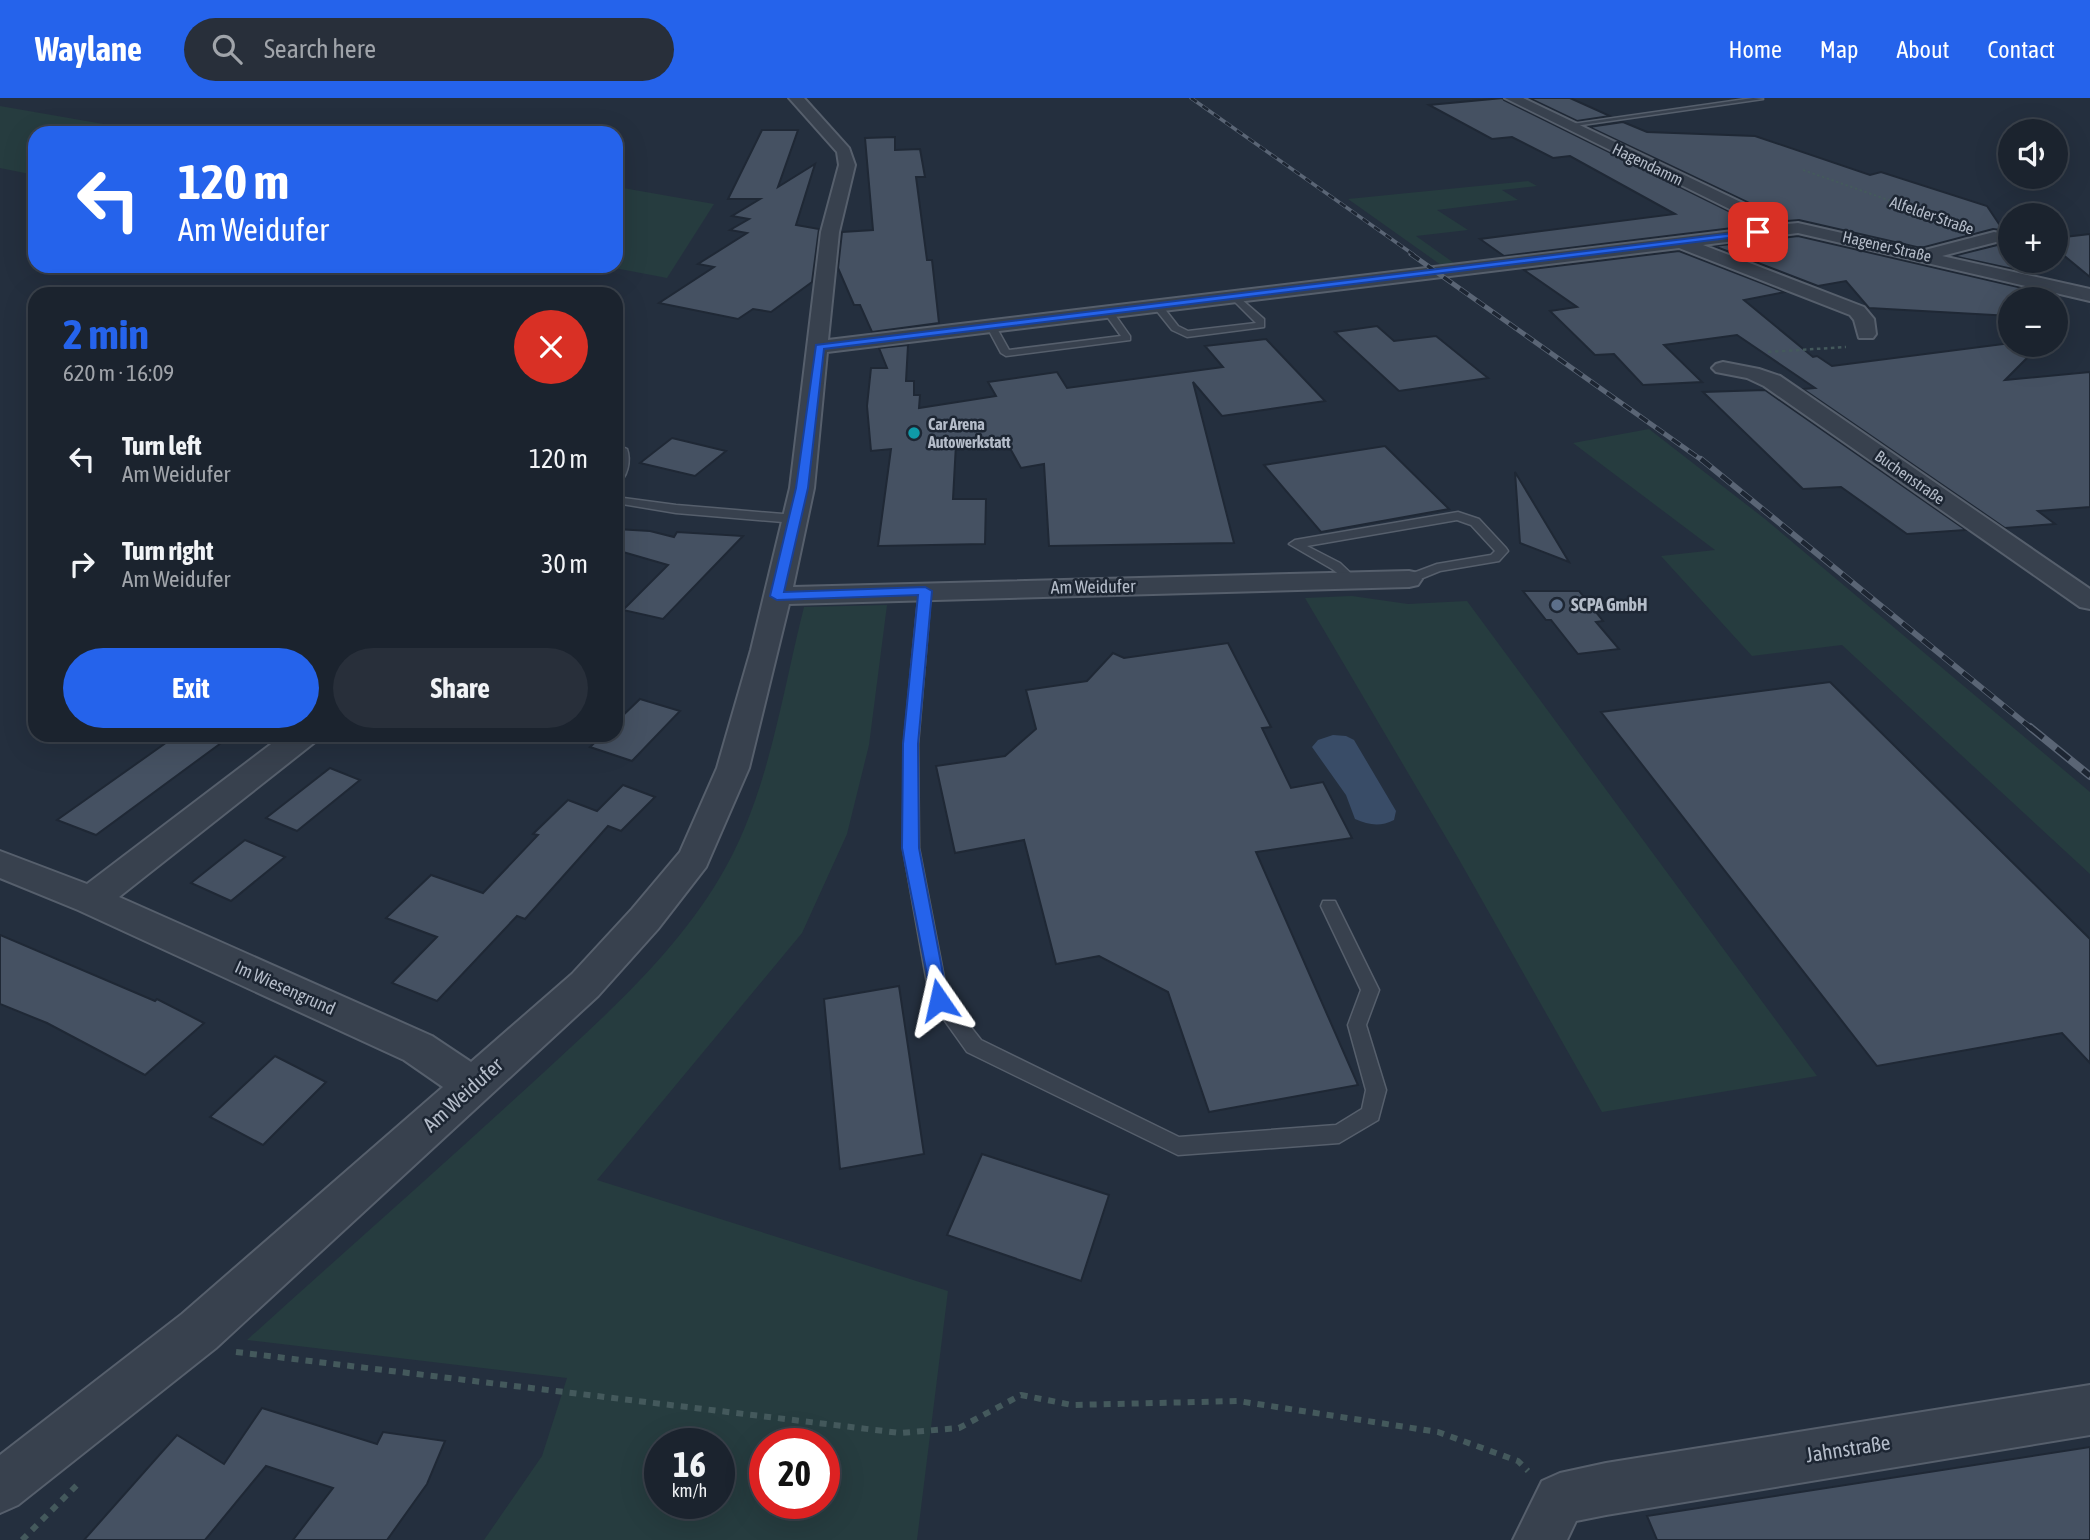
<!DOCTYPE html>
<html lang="en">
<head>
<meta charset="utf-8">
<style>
	:root { --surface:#1b232e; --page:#282f3a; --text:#f1f3f6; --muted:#a0a4aa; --line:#39404a; --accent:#2563eb }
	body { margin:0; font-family:"Asap Condensed",sans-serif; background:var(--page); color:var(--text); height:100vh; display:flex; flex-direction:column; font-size:26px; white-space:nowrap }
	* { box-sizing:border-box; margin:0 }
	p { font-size:23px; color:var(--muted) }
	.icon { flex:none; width:38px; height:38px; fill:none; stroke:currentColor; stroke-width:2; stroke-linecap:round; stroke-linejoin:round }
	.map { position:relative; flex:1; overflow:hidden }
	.sheet { position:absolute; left:28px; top:189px; width:595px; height:455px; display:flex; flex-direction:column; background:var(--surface); border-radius:21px; box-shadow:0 7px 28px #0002,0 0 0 2px var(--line) }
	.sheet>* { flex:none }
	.guide { position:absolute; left:28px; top:28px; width:595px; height:147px; border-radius:21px; box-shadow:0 7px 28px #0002,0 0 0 2px var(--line); background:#2563eb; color:#fff; overflow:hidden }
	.fabs { position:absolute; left:1998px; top:21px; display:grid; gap:14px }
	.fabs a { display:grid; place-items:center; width:70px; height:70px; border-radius:50%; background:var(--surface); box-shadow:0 7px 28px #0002,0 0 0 2px var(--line); font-size:35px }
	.speed { position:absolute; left:644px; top:1330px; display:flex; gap:14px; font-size:35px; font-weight:700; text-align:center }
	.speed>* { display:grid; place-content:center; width:91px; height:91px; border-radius:50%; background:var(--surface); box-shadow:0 7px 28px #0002,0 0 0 2px var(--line); line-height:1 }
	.speed small { font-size:18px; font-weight:400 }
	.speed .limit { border:10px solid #d22; background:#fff; color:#111 }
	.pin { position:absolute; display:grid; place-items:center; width:60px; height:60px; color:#fff; margin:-30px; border-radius:14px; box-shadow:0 4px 10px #0006 }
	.me { position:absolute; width:77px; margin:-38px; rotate:349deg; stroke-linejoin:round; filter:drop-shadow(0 0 5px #0008) }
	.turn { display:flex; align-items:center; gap:24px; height:147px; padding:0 35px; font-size:32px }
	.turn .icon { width:91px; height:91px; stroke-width:2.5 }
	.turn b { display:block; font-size:49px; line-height:60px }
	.round { display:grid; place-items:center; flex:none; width:74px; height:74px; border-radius:37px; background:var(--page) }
	.head { display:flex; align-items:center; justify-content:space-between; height:119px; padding:0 35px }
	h1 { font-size:42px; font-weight:700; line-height:52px; color:var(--accent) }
	.primary-button { display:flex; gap:14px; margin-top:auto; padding:14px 35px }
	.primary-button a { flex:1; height:80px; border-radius:42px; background:var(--accent); color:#fff; font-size:28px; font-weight:700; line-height:80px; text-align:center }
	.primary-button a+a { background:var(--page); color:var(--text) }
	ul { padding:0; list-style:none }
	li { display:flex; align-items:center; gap:21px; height:105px; padding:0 35px }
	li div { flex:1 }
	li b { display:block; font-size:26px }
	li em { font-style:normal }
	header { display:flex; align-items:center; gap:42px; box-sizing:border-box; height:98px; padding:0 35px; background:var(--accent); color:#fff }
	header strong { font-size:33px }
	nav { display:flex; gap:38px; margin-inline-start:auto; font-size:24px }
	.search { width:490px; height:63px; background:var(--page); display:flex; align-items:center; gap:18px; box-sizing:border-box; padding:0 24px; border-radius:38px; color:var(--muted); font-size:26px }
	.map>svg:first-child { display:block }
</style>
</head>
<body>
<header>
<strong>Waylane</strong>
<div class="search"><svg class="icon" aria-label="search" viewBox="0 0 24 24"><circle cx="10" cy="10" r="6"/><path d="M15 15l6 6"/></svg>Search here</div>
<nav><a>Home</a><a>Map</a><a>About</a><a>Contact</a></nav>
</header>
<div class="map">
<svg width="2090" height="1442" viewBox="0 0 2090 1442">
	<rect width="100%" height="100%" fill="#242f3e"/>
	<g fill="#263c3f" fill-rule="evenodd">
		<path d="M 0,8 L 155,35 L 35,35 L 35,77 L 0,70 Z"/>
		<path d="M 1528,83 L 1537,88 L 1502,92 L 1518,102 L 1437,112 L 1468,132 L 1416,138 L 1454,165 L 1441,167 L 1348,101 Z"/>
		<path d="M 623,90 L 714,106 L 667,180 L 604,168 L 616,168 L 616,93 Z"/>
		<path d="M 1649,331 L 1765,421 L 2090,694 L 2090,776 L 1842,547 L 1752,558 L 1661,458 L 1715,452 L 1573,345 Z"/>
		<path d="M 1352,498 L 1408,506 L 1467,503 L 1817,978 L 1602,1014 L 1457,758 L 1305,500 Z"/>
		<path d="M 887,507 L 869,647 L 847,736 L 802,835 L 597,1082 L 948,1193 L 917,1442 L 484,1442 L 542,1358 L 567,1280 L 247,1242 C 341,1157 436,1073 530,987 C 598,924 671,861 719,781 C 768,700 781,600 804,509 ZM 660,1346 L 719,1346 L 719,1405 L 660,1405 ZM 765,1346 L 824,1346 L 824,1405 L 765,1405 Z"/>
	</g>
	<path fill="#394c67" d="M 1333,637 L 1346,638 L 1354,642 L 1396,713 L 1394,722 C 1380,729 1369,727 1355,721 L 1346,697 L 1312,649 L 1318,642 Z"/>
	<g fill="#455162" stroke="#1f2835" stroke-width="2">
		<path d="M 1503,0 L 1504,2 L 1757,127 L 1504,158 L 1480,141 L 1675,116 L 1570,58 L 1553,60 L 1512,39 L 1492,41 L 1429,7 Z"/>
		<path d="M 1529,0 L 1570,0 L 1610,18 L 1577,23 Z"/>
		<path d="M 1623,24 L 1647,34 L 1755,38 L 1870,77 L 1881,74 L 1987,108 L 2011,144 L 2011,163 L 2023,163 L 2031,175 L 1953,158 L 2001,146 L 2006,139 L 2000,132 L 1993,131 L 1921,150 L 1799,122 L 1787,123 L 1589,29 Z"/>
		<path d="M 762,32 L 798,32 L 778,89 L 815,66 L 796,127 L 819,131 L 812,184 L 771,214 L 753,211 L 738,221 L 659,205 L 714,169 L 698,166 L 747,135 L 730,132 L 749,121 L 732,118 L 760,101 L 728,101 Z"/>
		<path d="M 895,39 L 895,52 L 920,51 L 925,79 L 916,79 L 927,162 L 932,162 L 939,225 L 872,234 L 860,207 L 854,207 L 838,170 L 842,134 L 873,132 L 865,40 Z"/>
		<path d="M 2090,136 L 2090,179 L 2056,151 L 2056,140 Z"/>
		<path d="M 1798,138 L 2044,195 L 2048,201 L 2011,201 L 2011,218 L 1869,210 L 1846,183 L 1818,188 L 1714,148 Z"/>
		<path d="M 1679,153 L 1785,194 L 1744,202 L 1813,259 L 1817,258 L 1832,268 L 2011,245 L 2040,247 L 2005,282 L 2090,274 L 2090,409 L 2038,413 L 2055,426 L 2005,430 L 1803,291 L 1815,290 L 1737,237 L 1664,247 L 1702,284 L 1643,287 L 1614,256 L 1595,257 L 1550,213 L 1577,209 L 1524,172 Z"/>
		<path d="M 1377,228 L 1394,243 L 1436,238 L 1488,280 L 1399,293 L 1335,234 Z"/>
		<path d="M 1266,241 L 1325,303 L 1222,318 L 1193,284 L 1234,445 L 1049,448 L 1044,366 L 1021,370 L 1006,343 L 956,346 L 953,401 L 986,401 L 985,446 L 878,448 L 891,351 L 871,353 L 867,308 L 871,270 L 887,270 L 879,250 L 908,247 L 906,283 L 914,283 L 914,297 L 920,297 L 919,310 L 996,298 L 988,284 L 1057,274 L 1067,290 L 1223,269 L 1205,248 Z"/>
		<path d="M 1765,292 L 1966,432 L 1907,436 L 1841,389 L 1803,391 L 1703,294 Z"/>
		<path d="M 672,340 L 726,353 L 695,378 L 640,365 Z"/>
		<path d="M 1385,348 L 1449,411 L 1321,434 L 1264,367 Z"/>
		<path d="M 1515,374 L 1569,464 L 1520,445 Z"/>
		<path d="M 616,431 L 650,433 L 674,439 L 677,434 L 743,438 L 663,521 L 623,512 L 668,467 L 616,452 Z"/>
		<path d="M 1523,493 L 1579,493 L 1603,523 L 1596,524 L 1619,551 L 1578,556 L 1551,522 L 1546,522 Z"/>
		<path d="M 1228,545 L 1271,629 L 1262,630 L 1291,690 L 1323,684 L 1352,740 L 1256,754 L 1358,987 L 1209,1014 L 1168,894 L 1099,858 L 1056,866 L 1024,742 L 955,755 L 936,668 L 1005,658 L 1036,631 L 1026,592 L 1087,583 L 1113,555 L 1124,560 Z"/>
		<path d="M 1830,584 L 2090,841 L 2090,965 L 2062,935 L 1877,968 L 1601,614 Z"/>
		<path d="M 640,601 L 680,613 L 632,663 L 590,649 L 603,637 L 616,637 L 616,624 Z"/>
		<path d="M 177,637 L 232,637 L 96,737 L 57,722 Z"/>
		<path d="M 330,670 L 360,682 L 297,733 L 266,720 Z"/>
		<path d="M 623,687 L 655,699 L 621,733 L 608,728 L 525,821 L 517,818 L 437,903 L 392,885 L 437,839 L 386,820 L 431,777 L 483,795 L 538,737 L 533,736 L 568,702 L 597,713 Z"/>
		<path d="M 245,742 L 285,759 L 231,803 L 191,785 Z"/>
		<path d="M 0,837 L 155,903 L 157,901 L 204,925 L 145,977 L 47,925 L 0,906 Z"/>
		<path d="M 899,888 L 924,1056 L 840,1071 L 824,901 Z"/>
		<path d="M 275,958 L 326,984 L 263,1047 L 210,1019 Z"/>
		<path d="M 982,1056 L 1109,1097 L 1081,1183 L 947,1137 Z"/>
		<path d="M 262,1310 L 377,1346 L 383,1334 L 445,1343 L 427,1386 L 387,1442 L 293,1442 L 333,1390 L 266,1368 L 205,1442 L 84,1442 L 177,1337 L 224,1366 Z"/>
		<path d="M 2090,1349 L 2090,1442 L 1657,1442 L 1647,1418 Z"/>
	</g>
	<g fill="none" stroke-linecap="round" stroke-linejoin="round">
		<defs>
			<g id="lane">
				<path d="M 1753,0 L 1763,1 L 1568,29 L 1565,27 Z"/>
				<path d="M 1233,194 L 1264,221 L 1264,229 L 1187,239 L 1172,232 L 1152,207 L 1160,205 L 1178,228 L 1188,233 L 1256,225 L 1230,199 L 1230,195 Z"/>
				<path d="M 1108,210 L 1111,211 L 1130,238 L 1130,242 L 1006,258 L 1001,255 L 986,227 L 994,225 L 1009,252 L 1121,238 L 1103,213 Z"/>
				<path d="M 616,346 L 627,351 C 631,362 628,381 616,386 L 618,364 Z"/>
				<path d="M 616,399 L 676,407 L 795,417 L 801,421 L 795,425 L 676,415 L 616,405 Z"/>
				<path d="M 1458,414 L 1479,421 L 1506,450 L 1508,453 L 1499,463 L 1440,473 L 1413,484 L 1405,484 L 1405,478 L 1437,466 L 1491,457 L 1495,453 L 1471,427 L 1457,422 L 1307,448 L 1340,465 L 1359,483 L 1353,487 L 1332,471 L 1289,446 L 1295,442 Z"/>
				<path d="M 925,489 L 931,493 L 918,646 L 919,750 L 948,900 L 981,942 L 1179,1039 L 1336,1027 L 1362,1011 L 1366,992 L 1348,927 L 1361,892 L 1321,808 L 1323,803 L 1335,803 L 1379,892 L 1366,927 L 1386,992 L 1378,1022 L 1339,1045 L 1178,1057 L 967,954 L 930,902 L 903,750 L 904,646 L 919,493 Z"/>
			</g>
			<g id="street">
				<path d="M 789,0 L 804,0 L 849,50 L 855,67 L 839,134 L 828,242 L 1766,129 L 1505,0 L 1523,0 L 1787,126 L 1798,125 L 1921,153 L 1994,134 L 2000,135 L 2003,139 L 2000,143 L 1942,158 L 2090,191 L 2090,203 L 1798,135 L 1703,147 L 1864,209 L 1874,221 L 1876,236 L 1873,240 L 1859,240 L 1854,222 L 1850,217 L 1679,150 L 827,254 L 814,390 L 793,489 L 1409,473 L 1418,475 L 1422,481 L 1418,487 L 1409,489 L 789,506 L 749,670 L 706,769 L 658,831 L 598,898 L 216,1250 L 18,1407 L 0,1415 L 0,1357 L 182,1216 L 443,989 L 404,962 L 78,812 L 0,780 L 0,753 L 87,786 L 283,637 L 319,637 L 315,644 L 119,799 L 432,938 L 471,964 L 572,876 L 632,811 L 680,754 L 717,670 L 751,552 L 790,390 L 821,134 L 839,67 L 837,54 Z"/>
				<path d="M 1723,264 L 1759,271 L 1780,278 L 2090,491 L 2090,511 L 2080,509 L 1764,288 L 1747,280 L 1716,274 L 1712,270 L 1716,266 Z"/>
				<path d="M 2090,1287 L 2090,1337 L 1606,1417 L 1576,1423 L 1567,1442 L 1513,1442 L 1542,1383 L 1560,1375 L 1606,1365 Z"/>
			</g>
		</defs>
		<use href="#lane" stroke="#565f6c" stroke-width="3"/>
		<use href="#street" stroke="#565f6c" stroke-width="4"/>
		<path stroke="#44595c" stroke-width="2" stroke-dasharray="2.5 2.5" stroke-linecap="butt" d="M 1803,72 L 1954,125"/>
		<path stroke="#44595c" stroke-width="2.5" stroke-dasharray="3.5 3.5" stroke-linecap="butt" d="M 1768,254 L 1846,249"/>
		<g stroke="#44595c" stroke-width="6" stroke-dasharray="7 7" stroke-linecap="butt">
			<path d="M 236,1254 L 900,1335 L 959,1330 L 1021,1297 L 1072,1307 L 1238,1303 L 1438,1334 L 1518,1363 L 1528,1373"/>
			<path d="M 22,1442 L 79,1385"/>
		</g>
		<use href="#lane" fill="#38414e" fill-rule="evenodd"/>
		<use href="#street" fill="#38414e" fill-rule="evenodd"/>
		<defs>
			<path id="rail-far3" d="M 1191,0 L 1414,157"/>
			<path id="rail-far2" d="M 1411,156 L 1703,363"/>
			<path id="rail-far1" d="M 1701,361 L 2032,631"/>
			<path id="rail" d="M 2030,629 L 2090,678"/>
		</defs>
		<use href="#rail-far3" stroke="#5a6575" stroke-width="3.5"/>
		<use href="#rail-far2" stroke="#5a6575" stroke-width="5"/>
		<use href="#rail-far1" stroke="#5a6575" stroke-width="6"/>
		<use href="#rail" stroke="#5a6575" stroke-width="8"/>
		<use href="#rail-far3" stroke="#1d2633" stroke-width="2.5" stroke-dasharray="7" stroke-linecap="butt"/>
		<use href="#rail-far2" stroke="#1d2633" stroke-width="3.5" stroke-dasharray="10" stroke-linecap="butt"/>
		<use href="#rail-far1" stroke="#1d2633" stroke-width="4.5" stroke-dasharray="13" stroke-linecap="butt"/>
		<use href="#rail" stroke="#1d2633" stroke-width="5" stroke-dasharray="17" stroke-linecap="butt"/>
	</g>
	<path fill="#2563eb" stroke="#184099" stroke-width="2" d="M 1758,132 L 1761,136 L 824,251 L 808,390 L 784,494 L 925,489 L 932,493 L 918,646 L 919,750 L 948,902 L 946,907 L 939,909 L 933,907 L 902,750 L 903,646 L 918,497 L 777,502 L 770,498 L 796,390 L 816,247 Z"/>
	<circle fill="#0f9aa8" stroke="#1d2633" stroke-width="2.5" cx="914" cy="335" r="7"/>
	<circle fill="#5c6f8a" stroke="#1d2633" stroke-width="2.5" cx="1557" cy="507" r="7"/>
	<g text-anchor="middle" stroke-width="5" stroke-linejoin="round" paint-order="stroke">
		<g font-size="16" fill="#b4bcc9" stroke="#1d2633">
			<text transform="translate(1648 66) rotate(26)" y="6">Hagendamm</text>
			<text transform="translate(1932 117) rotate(19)" y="6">Alfelder Straße</text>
			<text transform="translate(1887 148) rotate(13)" y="6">Hagener Straße</text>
			<text transform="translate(1910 379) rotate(35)" y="6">Buchenstraße</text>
		</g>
		<g font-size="16" font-weight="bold" fill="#b4bcc9" stroke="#1d2633" text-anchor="start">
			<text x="928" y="332">Car Arena<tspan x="928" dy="18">Autowerkstatt</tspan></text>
		</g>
		<g font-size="18" fill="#b4bcc9" stroke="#1d2633">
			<text transform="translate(1093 489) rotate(-1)" y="6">Am Weidufer</text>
			<text transform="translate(285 890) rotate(24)" y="6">Im Wiesengrund</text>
		</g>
		<g font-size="18" font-weight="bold" fill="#b4bcc9" stroke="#1d2633" text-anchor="start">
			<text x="1571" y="513">SCPA GmbH</text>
		</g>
		<g font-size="21" fill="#b4bcc9" stroke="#1d2633">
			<text transform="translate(463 997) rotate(-42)" y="7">Am Weidufer</text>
			<text transform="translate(1848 1351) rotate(-9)" y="7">Jahnstraße</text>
		</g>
	</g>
</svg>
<div class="fabs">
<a><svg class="icon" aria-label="sound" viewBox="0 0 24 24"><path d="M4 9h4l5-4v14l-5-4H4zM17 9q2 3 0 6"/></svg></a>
<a>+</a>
<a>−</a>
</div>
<div class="speed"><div>16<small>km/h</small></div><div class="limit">20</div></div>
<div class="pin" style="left:1758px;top:134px;background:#d93025"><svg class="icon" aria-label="arrive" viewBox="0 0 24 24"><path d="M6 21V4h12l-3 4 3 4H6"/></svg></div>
<svg class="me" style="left:939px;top:902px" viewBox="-20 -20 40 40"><path d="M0-17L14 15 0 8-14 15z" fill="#2563eb" stroke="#fff" stroke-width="4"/></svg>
<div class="guide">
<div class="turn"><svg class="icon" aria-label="left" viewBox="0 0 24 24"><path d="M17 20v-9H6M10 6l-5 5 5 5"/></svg><div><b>120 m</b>Am Weidufer</div></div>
</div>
<section class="sheet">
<div class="head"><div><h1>2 min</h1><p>620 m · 16:09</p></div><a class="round" style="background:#d93025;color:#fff"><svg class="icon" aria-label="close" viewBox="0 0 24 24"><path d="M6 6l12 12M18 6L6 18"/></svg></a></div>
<ul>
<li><svg class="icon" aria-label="left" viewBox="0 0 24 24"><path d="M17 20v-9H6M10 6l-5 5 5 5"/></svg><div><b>Turn left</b><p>Am Weidufer</p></div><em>120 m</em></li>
<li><svg class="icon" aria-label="right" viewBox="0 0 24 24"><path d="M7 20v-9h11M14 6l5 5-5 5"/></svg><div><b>Turn right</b><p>Am Weidufer</p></div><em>30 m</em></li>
</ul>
<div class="primary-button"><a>Exit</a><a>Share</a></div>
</section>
</div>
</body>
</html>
